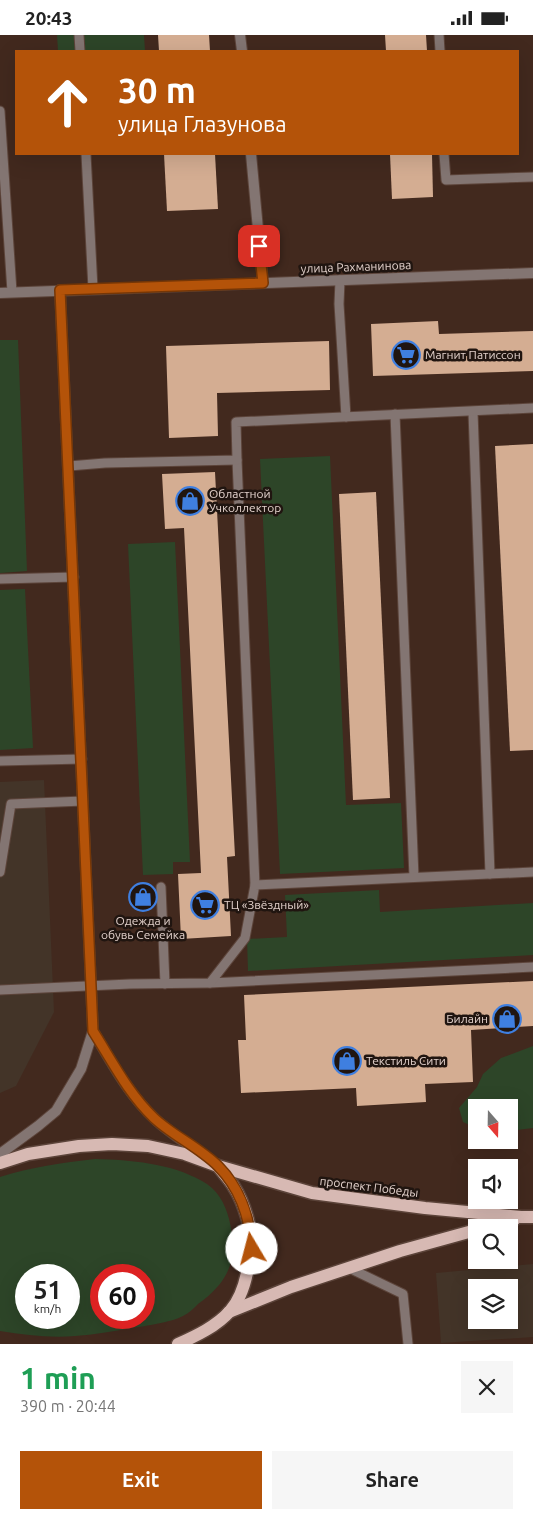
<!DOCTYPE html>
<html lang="en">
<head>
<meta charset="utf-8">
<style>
	:root { --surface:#fff; --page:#f6f6f6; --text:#222; --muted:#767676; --accent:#b45309 }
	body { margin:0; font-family:Ubuntu,sans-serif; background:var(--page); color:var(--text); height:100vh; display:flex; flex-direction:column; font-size:19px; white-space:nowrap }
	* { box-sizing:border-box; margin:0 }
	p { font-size:16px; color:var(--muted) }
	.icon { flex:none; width:28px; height:28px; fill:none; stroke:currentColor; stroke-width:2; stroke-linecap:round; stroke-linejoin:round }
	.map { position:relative; height:1309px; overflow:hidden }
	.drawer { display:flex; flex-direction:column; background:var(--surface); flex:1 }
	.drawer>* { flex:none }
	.top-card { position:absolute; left:15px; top:15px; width:504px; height:105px; border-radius:0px; box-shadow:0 5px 20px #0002; background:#b45309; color:#fff; overflow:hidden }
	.needle { width:32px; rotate:160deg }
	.controls { position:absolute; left:468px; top:1064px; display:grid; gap:10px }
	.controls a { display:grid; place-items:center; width:50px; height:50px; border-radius:0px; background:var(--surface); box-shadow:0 5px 20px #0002; font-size:25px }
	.speed { position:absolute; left:15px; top:1229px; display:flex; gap:10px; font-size:25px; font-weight:700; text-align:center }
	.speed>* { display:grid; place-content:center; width:65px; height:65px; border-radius:50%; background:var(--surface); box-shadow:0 5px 20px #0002; line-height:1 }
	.speed small { font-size:12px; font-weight:400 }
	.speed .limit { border:8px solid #d22; background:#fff; color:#111 }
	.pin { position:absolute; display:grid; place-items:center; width:42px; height:42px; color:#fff; margin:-21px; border-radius:10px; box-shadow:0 2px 8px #0006 }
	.me { position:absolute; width:55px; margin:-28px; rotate:352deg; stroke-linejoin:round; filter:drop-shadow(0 0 4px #0008) }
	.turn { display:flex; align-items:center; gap:18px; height:105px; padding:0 20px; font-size:22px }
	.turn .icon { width:65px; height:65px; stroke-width:2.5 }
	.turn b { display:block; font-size:35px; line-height:42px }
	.round { display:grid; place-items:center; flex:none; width:52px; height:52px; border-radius:0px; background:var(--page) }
	.headline { display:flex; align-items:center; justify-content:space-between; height:85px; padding:0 20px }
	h1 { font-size:30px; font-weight:700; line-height:38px; color:#1e9e55 }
	.cta { display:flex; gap:10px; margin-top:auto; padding:10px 20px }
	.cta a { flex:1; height:58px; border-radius:0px; background:var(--accent); color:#fff; font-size:20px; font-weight:700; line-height:58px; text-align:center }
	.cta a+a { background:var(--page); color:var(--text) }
	.status { display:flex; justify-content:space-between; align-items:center; height:35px; padding:0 25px; background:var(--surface); direction:ltr }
	.status svg { height:14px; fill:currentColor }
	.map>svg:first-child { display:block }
</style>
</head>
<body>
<div class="status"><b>20:43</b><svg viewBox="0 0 49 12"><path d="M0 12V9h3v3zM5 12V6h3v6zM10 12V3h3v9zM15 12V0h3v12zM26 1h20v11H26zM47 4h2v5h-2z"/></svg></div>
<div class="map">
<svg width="533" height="1309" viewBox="0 0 533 1309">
	<rect width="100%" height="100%" fill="#42291e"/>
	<g fill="#433428" fill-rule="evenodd">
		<path d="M 44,745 L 54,977 L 16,1051 L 0,1058 L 0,747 Z"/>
		<path d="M 533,1229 L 533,1302 L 441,1308 L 436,1238 ZM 476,1252 L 509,1252 L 509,1285 L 476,1285 Z"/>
	</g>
	<g fill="#2d4528" fill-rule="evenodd">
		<path d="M 57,0 L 144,0 L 145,16 L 58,16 Z"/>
		<path d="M 0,305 L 18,305 L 27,536 L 0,538 Z"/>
		<path d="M 330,421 L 346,770 L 401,768 L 404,833 L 280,839 L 260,424 Z"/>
		<path d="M 175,507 L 190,827 L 173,827 L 173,839 L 143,840 L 128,509 Z"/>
		<path d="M 25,554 L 33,713 L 0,715 L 0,555 Z"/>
		<path d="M 379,855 L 380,877 L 533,868 L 533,920 L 248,936 L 247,904 L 287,902 L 285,860 Z"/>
		<path d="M 533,1011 L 533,1093 L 509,1096 L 509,1072 L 476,1072 L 476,1093 L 463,1087 L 459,1073 L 477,1052 L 483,1039 L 501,1023 Z"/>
		<path d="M 95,1124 C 131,1125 170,1128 202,1146 C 217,1154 225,1168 229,1184 C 239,1223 230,1246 198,1269 C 194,1273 189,1278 183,1281 C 172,1287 145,1291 132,1293 C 113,1296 94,1300 75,1301 C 50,1303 25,1300 0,1296 L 0,1142 C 31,1132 62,1128 95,1124 ZM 26,1240 L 69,1240 L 69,1282 L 26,1282 ZM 101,1240 L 144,1240 L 144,1282 L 101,1282 Z"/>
	</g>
	<g fill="#d4ad92">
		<path d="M 158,0 L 209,0 L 210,16 L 159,16 Z"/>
		<path d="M 385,0 L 426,0 L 427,16 L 386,16 Z"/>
		<path d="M 164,119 L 215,119 L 218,174 L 167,176 Z"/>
		<path d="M 390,119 L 432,119 L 433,162 L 392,164 Z"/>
		<path d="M 438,286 L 439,299 L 533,296 L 533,336 L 373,341 L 371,289 Z"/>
		<path d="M 329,306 L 330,355 L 217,358 L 218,401 L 169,403 L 166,311 Z"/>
		<path d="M 533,409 L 533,715 L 510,716 L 495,411 Z"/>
		<path d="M 215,437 L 235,821 L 227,822 L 231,901 L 181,904 L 178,839 L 201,838 L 184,493 L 165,494 L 162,439 Z"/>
		<path d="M 376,457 L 390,763 L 353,765 L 339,459 Z"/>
		<path d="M 533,946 L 533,991 L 471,995 L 473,1047 L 425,1049 L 426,1067 L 357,1071 L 356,1053 L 241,1058 L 238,1005 L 246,1005 L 244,960 Z"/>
	</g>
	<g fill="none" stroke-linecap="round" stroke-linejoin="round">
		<defs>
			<g id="service">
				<path d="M 79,0 L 80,16"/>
				<path d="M 439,0 L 440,16"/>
				<path d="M 0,76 L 12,257"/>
				<path d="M 86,119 L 93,254"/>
				<path d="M 444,119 L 446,145 L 533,142"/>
				<path d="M 340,245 L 339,269 L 346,382"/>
				<path d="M 473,377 L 490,839"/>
				<path d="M 395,379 L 414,842"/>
				<path d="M 237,425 L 255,850"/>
				<path d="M 69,431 L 105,428 L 237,425 L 236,387 L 533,373"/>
				<path d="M 0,544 L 74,542"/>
				<path d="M 0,726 L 82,724"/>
				<path d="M 0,837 L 11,769 L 83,766"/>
				<path d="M 161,852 L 165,949"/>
				<path d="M 210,948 L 533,932"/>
				<path d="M 0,955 L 130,949 L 210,948 L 245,903 L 255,850 L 533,837"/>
				<path d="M 349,1233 L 403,1259 L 408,1309"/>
			</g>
			<g id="minor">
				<path d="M 240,0 L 242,16"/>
				<path d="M 251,119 L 263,248"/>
				<path d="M 0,258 L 533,238"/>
				<path d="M 93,996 C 111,1026 128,1059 155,1084 C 171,1099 192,1111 210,1125"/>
				<path d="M 0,1119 L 38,1091 L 56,1076 L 81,1034 L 93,996 L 60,255"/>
			</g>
			<g id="primary">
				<path d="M 0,1128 L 28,1119 L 79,1111 L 112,1109 L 148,1111 L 185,1119 L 218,1131 L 312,1158 L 425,1173 L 521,1182 L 533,1182"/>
				<path d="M 486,1192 L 515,1184"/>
				<path d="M 229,1277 L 291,1252 L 400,1216 L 476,1195"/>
				<path d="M 178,1309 C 196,1301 217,1291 230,1276 C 240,1265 244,1252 247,1238 C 249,1230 251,1223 252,1215 C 253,1197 244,1167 234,1152 C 230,1145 223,1138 218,1131"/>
			</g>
		</defs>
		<use href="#service" stroke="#5c443a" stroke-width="11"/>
		<use href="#minor" stroke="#5c443a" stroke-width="12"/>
		<use href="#primary" stroke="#5c443a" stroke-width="15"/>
		<use href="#service" stroke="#837572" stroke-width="9"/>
		<use href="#minor" stroke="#837572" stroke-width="10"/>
		<use href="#primary" stroke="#d7b9b3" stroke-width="12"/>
	</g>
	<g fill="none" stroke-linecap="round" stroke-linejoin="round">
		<defs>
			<path id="route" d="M 252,1214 C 250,1184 240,1153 218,1131 C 200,1113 172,1100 154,1083 C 128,1058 112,1026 93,996 L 60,255 L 263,248 L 259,211"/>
		</defs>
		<use href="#route" stroke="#753606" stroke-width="12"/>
		<use href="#route" stroke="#b45309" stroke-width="9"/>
	</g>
	<defs>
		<symbol id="supermarket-ring" viewBox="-11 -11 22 22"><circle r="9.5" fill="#201510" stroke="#3f7fe0" stroke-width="1.5"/><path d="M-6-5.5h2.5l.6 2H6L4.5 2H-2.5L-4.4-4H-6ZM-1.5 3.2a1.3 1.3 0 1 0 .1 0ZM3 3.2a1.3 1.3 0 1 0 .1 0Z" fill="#3f7fe0"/></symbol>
		<symbol id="shop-ring" viewBox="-11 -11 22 22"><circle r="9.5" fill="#201510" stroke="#3f7fe0" stroke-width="1.5"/><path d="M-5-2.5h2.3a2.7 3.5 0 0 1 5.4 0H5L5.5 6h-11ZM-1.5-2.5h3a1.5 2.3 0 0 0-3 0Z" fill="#3f7fe0"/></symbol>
	</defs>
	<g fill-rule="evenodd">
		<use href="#supermarket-ring" x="390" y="304" width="32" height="32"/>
		<use href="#shop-ring" x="174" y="450" width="32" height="32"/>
		<use href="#shop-ring" x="127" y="846" width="32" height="32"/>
		<use href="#supermarket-ring" x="189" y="854" width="32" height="32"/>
		<use href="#shop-ring" x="491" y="968" width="32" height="32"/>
		<use href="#shop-ring" x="331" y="1010" width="32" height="32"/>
	</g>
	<g text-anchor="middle" stroke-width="5" stroke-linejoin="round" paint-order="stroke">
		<g font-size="12" fill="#e2d1cb" stroke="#201510">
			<text transform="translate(356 232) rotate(-2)" y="4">улица Рахманинова</text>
			<text transform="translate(369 1152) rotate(7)" y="4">проспект Победы</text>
		</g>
		<g font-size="12" fill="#e2d1cb" stroke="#201510" text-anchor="start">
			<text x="425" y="324">Магнит Патиссон</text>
			<text x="209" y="463">Областной<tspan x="209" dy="14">Учколлектор</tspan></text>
			<text x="224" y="874">ТЦ «Звёздный»</text>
			<text x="143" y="890" text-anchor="middle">Одежда и<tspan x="143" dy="14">обувь Семейка</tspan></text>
			<text x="488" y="988" text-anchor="end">Билайн</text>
			<text x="366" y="1030">Текстиль Сити</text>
		</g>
	</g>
</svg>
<div class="controls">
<a><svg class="needle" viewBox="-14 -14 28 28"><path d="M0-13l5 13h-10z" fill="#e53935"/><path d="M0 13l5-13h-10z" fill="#767676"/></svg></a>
<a><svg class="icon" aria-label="sound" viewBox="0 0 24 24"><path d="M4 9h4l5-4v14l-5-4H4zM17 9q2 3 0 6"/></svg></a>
<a><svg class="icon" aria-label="search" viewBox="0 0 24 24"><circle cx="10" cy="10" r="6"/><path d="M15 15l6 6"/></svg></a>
<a><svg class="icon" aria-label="layers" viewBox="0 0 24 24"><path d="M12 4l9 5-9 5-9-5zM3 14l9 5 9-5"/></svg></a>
</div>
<div class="speed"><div>51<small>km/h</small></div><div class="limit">60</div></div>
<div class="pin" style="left:259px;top:211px;background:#d93025"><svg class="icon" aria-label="arrive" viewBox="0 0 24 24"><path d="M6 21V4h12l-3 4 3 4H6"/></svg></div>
<svg class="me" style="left:252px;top:1214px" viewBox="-20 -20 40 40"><circle r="19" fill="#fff"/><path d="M0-13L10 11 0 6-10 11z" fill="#b45309"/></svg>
<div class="top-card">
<div class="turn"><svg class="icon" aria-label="ahead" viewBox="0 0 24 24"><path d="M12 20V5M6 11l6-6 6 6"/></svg><div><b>30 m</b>улица Глазунова</div></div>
</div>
</div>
<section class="drawer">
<div class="headline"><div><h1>1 min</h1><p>390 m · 20:44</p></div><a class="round"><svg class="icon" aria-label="close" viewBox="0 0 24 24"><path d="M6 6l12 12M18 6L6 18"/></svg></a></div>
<div class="cta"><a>Exit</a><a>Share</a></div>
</section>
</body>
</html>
